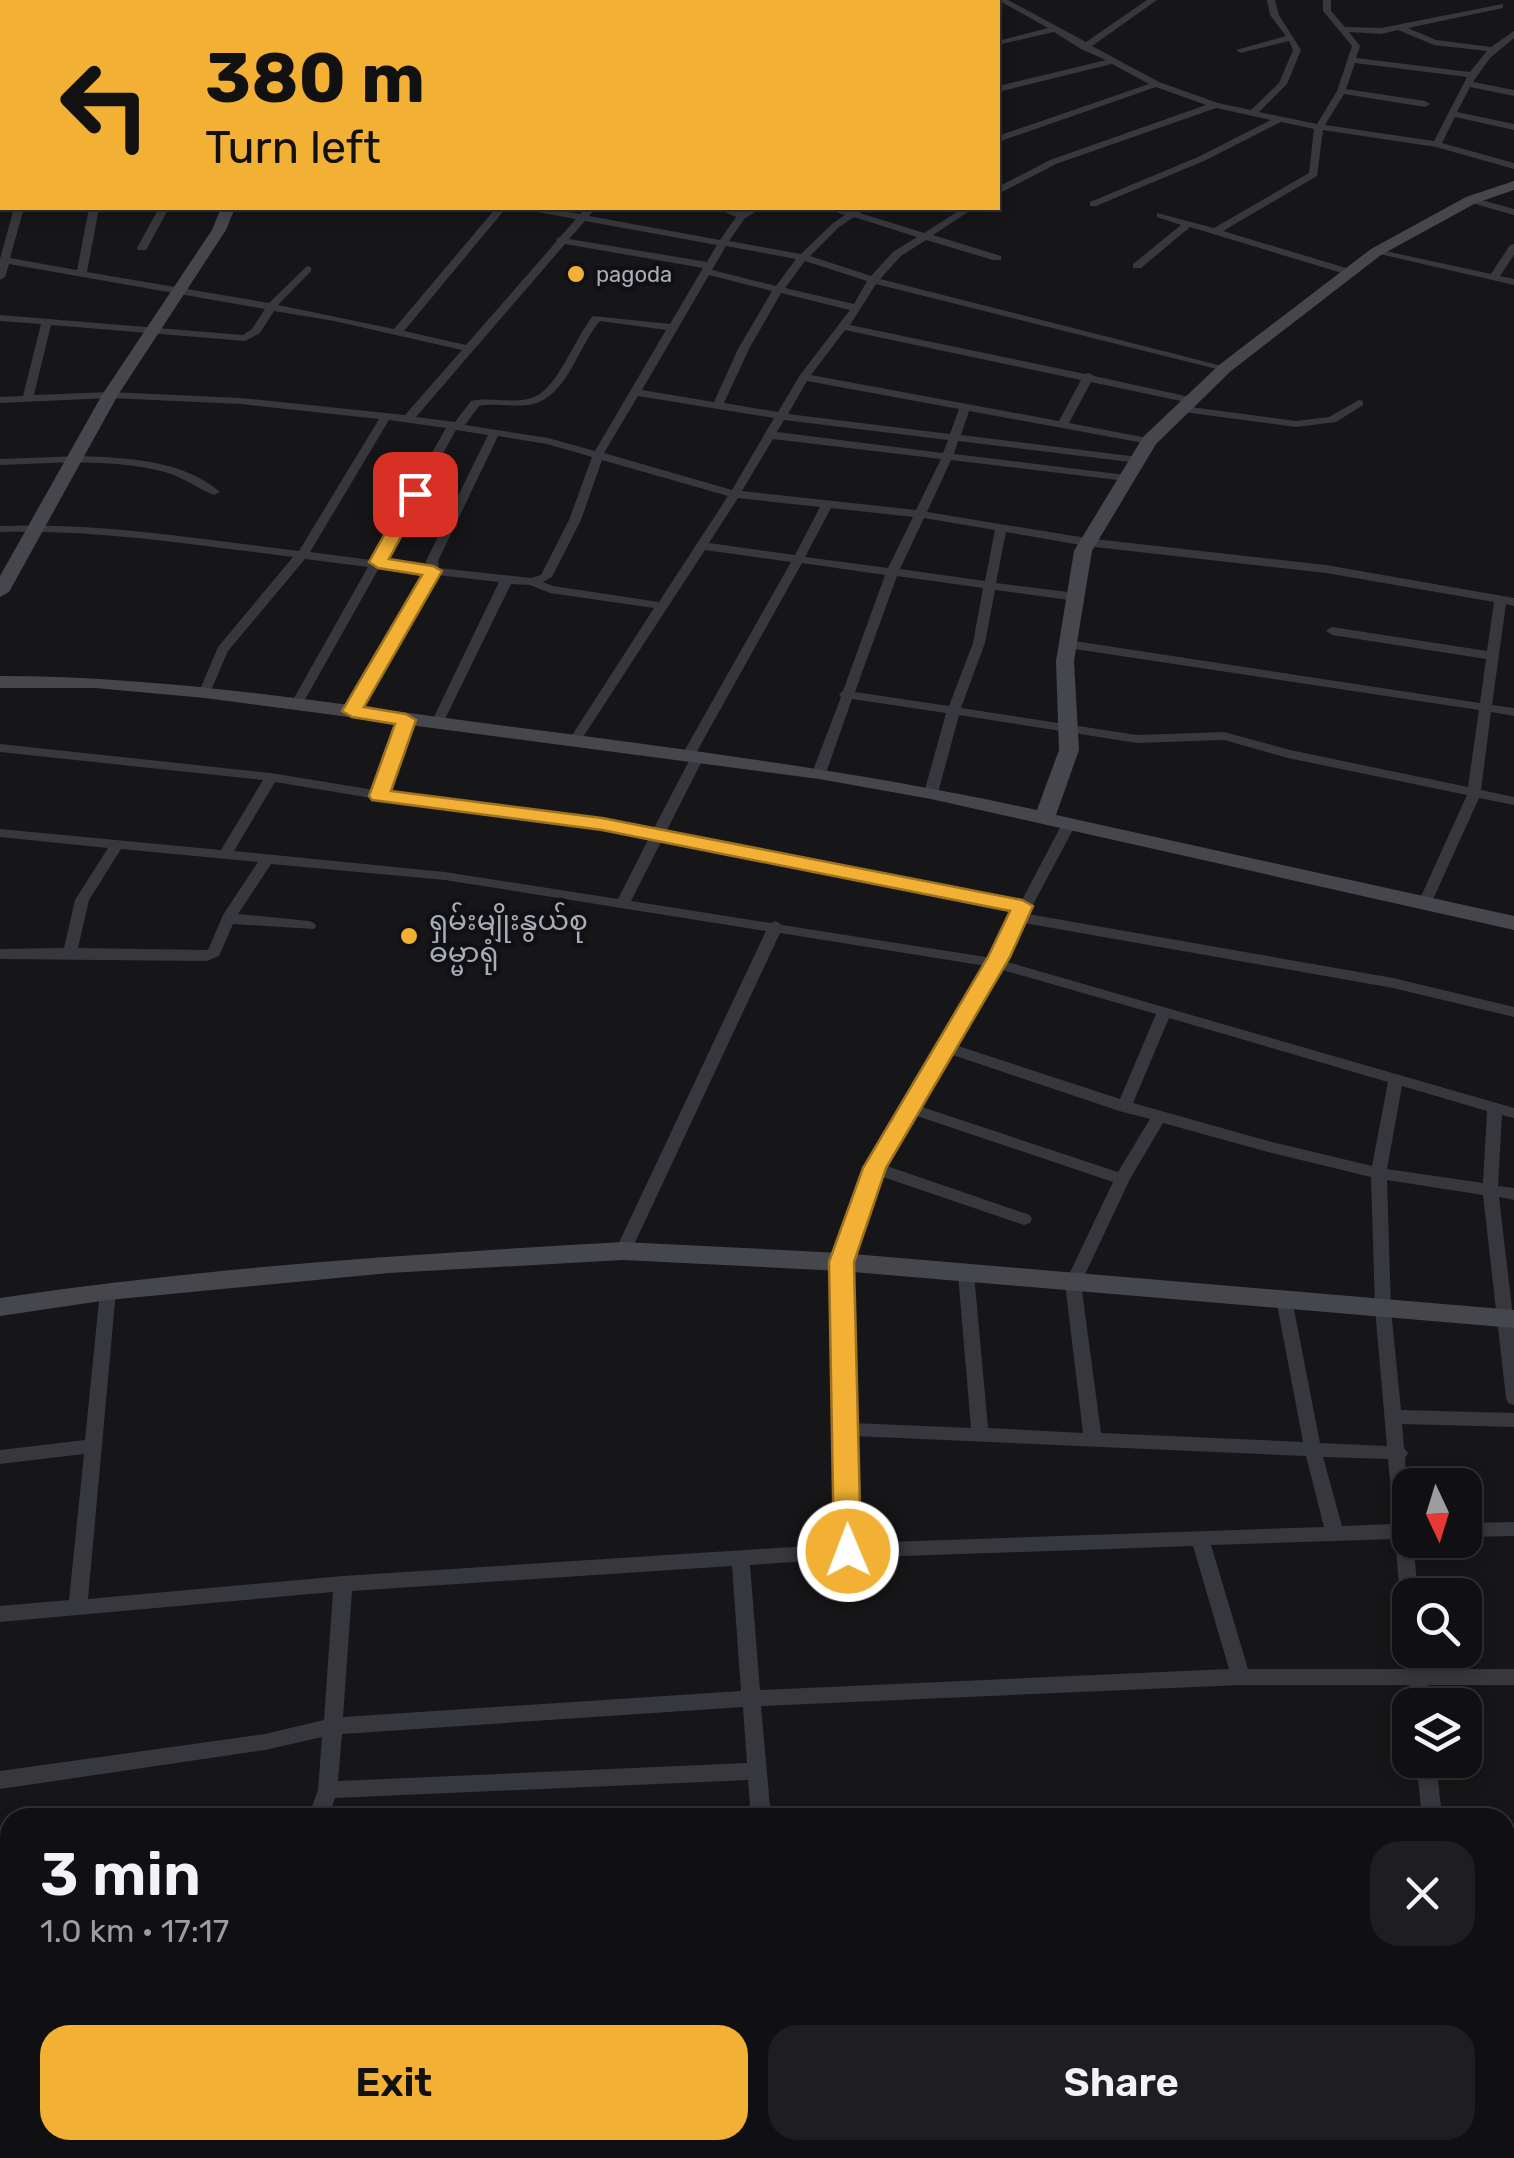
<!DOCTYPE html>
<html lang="en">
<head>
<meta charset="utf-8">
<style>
	:root { --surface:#101012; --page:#1e1e20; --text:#f1f3f6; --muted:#9c9d9f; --line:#303032; --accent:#f2b134 }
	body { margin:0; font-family:Rubik,"Noto Sans Myanmar",sans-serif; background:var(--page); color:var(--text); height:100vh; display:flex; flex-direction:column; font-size:38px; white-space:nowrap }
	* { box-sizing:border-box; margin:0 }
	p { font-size:32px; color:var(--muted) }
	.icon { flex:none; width:55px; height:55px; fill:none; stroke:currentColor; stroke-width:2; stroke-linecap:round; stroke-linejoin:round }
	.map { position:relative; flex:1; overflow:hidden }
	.details { position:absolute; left:0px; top:1808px; width:1515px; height:352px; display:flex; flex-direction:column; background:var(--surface); border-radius:30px 30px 0 0; box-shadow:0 5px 15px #0003,0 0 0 2px var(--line) }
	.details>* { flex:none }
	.hud { position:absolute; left:0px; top:0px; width:1000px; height:210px; box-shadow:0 5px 15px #0003,0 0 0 2px var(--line); background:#f2b134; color:#111; overflow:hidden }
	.needle { width:65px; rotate:176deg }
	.buttons { position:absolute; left:1392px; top:1468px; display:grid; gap:20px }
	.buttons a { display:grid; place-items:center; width:90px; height:90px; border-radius:20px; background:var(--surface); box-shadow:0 5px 15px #0003,0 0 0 2px var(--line); font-size:50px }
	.pin { position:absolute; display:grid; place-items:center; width:85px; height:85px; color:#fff; margin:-42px; border-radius:20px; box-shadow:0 5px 15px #0006 }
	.me { position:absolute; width:110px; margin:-55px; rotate:359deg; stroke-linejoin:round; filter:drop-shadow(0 0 8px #0008) }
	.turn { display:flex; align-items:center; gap:35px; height:210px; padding:0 40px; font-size:45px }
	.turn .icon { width:130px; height:130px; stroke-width:2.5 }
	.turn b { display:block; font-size:70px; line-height:85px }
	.round { display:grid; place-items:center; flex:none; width:105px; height:105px; border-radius:30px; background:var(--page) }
	.summary { display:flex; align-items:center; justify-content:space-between; height:170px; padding:0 40px }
	h1 { font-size:60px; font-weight:600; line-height:75px }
	.cta { display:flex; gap:20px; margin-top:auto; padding:20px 40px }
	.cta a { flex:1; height:115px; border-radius:30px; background:var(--accent); color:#111; font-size:40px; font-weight:600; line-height:115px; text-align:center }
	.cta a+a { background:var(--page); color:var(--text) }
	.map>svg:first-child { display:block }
</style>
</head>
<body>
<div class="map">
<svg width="1514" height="2158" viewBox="0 0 1514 2158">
	<rect width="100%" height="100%" fill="#161618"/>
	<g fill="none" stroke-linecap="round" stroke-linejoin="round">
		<g fill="#37383d" fill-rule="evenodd">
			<path d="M 60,0 L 79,0 L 81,2 L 64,2 Z"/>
			<path d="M 129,0 L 140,0 L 137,2 L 127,2 Z"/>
			<path d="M 476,0 L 484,0 L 483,2 L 475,2 Z"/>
			<path d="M 587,0 L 595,0 L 596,2 L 588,2 Z"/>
			<path d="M 747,0 L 757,0 L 758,2 L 749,2 Z"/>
			<path d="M 772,0 L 797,0 L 793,2 L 770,2 Z"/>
			<path d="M 810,0 L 818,0 L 819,2 L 811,2 Z"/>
			<path d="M 853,0 L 871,0 L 867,2 L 851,2 Z"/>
			<path d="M 972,0 L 990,0 L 986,2 L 970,2 Z"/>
			<path d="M 998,0 L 1008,0 L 1086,42 L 1147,0 L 1157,0 L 1092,46 L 1159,82 L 1218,103 L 1251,110 L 1279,83 L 1293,50 L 1289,41 L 1240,53 L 1236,50 L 1286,36 L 1270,15 L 1267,0 L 1275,0 L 1279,15 L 1301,50 L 1287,84 L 1259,112 L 1317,124 L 1337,91 L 1352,46 L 1323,11 L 1323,0 L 1331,0 L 1331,11 L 1345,27 L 1381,28 L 1503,4 L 1503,8 L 1408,28 L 1436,40 L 1491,47 L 1514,31 L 1514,38 L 1490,58 L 1473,82 L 1514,90 L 1514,96 L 1470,87 L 1457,112 L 1514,124 L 1514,130 L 1455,117 L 1442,143 L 1514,163 L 1514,169 L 1436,147 L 1323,130 L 1317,176 L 1223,231 L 1353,270 L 1353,274 L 1345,274 L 1190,227 L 1141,268 L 1133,268 L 1133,264 L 1181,225 L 1157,217 L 1157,213 L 1214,228 L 1309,173 L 1314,129 L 1281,122 L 1204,161 L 1096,206 L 1090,206 L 1090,202 L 1198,157 L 1271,120 L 1216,108 L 1056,164 L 998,194 L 998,187 L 1050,160 L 1206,105 L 1156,87 L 998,142 L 998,136 L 1149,84 L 1112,64 L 998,92 L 998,86 L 1106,60 L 1081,49 L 1054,32 L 998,45 L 998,41 L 1048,28 ZM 1398,30 L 1434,45 L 1487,51 L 1470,72 L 1356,58 L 1360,46 L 1349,32 L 1381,34 ZM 1355,63 L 1467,77 L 1434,141 L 1325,125 L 1344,94 L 1425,107 L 1430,104 L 1425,101 L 1346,89 Z"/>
			<path d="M 0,1 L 6,2 L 2,2 L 2,8 L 0,9 Z"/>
			<path d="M 0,24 L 2,25 L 2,31 L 0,31 Z"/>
			<path d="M 2,67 L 2,73 L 0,74 L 0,68 Z"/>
			<rect x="0" y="97" width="2" height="6"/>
			<rect x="0" y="143" width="2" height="6"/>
			<rect x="0" y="195" width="2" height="6"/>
			<path d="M 1471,197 L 1514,209 L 1514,215 L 1468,202 L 1466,200 Z"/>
			<path d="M 14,208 L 24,208 L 10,258 L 77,270 L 89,208 L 99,208 L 87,272 L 269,303 L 307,266 L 311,267 L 311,271 L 278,305 L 394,329 L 496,208 L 506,208 L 404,331 L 466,345 L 556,242 L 557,238 L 560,237 L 576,219 L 532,211 L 527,208 L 545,208 L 580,214 L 586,208 L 591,208 L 594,210 L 589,216 L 720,240 L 736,217 L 716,208 L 729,208 L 741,212 L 751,208 L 762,208 L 745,218 L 729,241 L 801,254 L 833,223 L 845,215 L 830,210 L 828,208 L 851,210 L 855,208 L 866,208 L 860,213 L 924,233 L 963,208 L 974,208 L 933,235 L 1001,256 L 1001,260 L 993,260 L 926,240 L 901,256 L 880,279 L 1230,368 L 1225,371 L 876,284 L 850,325 L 1085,374 L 1089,373 L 1094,376 L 1190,397 L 1195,400 L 1190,403 L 1091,382 L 1069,423 L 1153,439 L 1155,441 L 1149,444 L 969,411 L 961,435 L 1138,457 L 1144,460 L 1138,463 L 958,441 L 954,454 L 1126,475 L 1132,478 L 1126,481 L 951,460 L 927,512 L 1086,538 L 1326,565 L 1514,598 L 1514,606 L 1506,604 L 1492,705 L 1514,708 L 1514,716 L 1491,712 L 1481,790 L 1514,797 L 1514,805 L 1479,798 L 1430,906 L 1425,907 L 1418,903 L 1467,795 L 1288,758 L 1224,740 L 1137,743 L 959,715 L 938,793 L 931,797 L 924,793 L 946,713 L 852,699 L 826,773 L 824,776 L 814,776 L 812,773 L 841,697 L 839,694 L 843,691 L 885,575 L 802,563 L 696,753 L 704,757 L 666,832 L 1021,902 L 1062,824 L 1069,820 L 1076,824 L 1028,914 L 1393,978 L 1514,1007 L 1514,1017 L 1393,988 L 1024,923 L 1004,961 L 1514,1108 L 1514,1118 L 1502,1115 L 1498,1186 L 1514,1188 L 1514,1200 L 1499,1197 L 1514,1326 L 1514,1405 L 1508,1403 L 1506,1398 L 1483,1195 L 1387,1180 L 1391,1309 L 1401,1410 L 1514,1413 L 1514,1427 L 1402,1424 L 1404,1448 L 1408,1453 L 1405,1458 L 1410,1540 L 1413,1540 L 1418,1595 L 1410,1595 L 1410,1615 L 1404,1612 L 1401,1607 L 1395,1539 L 1211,1545 L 1248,1669 L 1408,1669 L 1406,1650 L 1410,1644 L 1410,1650 L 1424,1650 L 1426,1669 L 1514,1669 L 1514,1685 L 1428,1685 L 1430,1705 L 1412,1705 L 1409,1685 L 1241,1685 L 761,1706 L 771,1818 L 751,1818 L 748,1780 L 335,1798 L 328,1818 L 308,1818 L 318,1790 L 322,1737 L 265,1750 L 0,1789 L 0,1771 L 265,1734 L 324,1720 L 333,1592 L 0,1622 L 0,1606 L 69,1600 L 84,1454 L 0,1464 L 0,1450 L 85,1440 L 100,1291 L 102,1287 L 114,1287 L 116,1291 L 88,1599 L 343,1576 L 839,1544 L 833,1262 L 867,1168 L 986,966 L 780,933 L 631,1251 L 629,1255 L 617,1255 L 615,1251 L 766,931 L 445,880 L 271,864 L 238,914 L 309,921 L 314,923 L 316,926 L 314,929 L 233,924 L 219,956 L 207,961 L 0,959 L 0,949 L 64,948 L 75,900 L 108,848 L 0,837 L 0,829 L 221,850 L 263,780 L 0,752 L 0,744 L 271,773 L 374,790 L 400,719 L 406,715 L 412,719 L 387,792 L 602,820 L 653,830 L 690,759 L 682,755 L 791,562 L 705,550 L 581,740 L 575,744 L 569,740 L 654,608 L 550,593 L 530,585 L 511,584 L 443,723 L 437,727 L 431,723 L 499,582 L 437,575 L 358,711 L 352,715 L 346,711 L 426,574 L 379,568 L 302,705 L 296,709 L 290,705 L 368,567 L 305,559 L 228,651 L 209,695 L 201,695 L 199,692 L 218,647 L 293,557 C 196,545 98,529 0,532 L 0,526 C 100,522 199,539 299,551 L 379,419 L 241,404 L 110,398 L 0,403 L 0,397 L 23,396 L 41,324 L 0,321 L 0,315 L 243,335 L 252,329 L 265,309 L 9,264 L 5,277 L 0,280 L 0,259 ZM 854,217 L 917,237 L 893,252 L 871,276 L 810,256 L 839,227 ZM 585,221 L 717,245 L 707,262 L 569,239 ZM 565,244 L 703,268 L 670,324 L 593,316 C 576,336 557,389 534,397 C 515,405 491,396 471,401 L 455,422 L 416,417 ZM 726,246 L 796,259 L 776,286 L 712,270 ZM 805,261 L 867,281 L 854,304 L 785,288 ZM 709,275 L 772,291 L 738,349 L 714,402 L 642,390 ZM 781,293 L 850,310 L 800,375 L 778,412 L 724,403 L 749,349 ZM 274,311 L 334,321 L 462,350 L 405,415 L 241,398 L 110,392 L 34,395 L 51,325 L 245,341 L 260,333 ZM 600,321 L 666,330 L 595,451 L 548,438 L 465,425 L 479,406 C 495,403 511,407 528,405 C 567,400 577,347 600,321 ZM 845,330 L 1081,380 L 1059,421 L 811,375 ZM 807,381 L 959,409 L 950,434 L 788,414 ZM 638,396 L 774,418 L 732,490 L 604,453 ZM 389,420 L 446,428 L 371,560 L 310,552 ZM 784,420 L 948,440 L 943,453 L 777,432 ZM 456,430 L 488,435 L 426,561 L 427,567 L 383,561 ZM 498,436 L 547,444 L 592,457 L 569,520 L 541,575 L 531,578 L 439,568 L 438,561 ZM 773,439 L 941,459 L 916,510 L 742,491 ZM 602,460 L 728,496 L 659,602 L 553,586 L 543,582 L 552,577 L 581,520 ZM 738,498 L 820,507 L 795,555 L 709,543 ZM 831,508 L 913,517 L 888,568 L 805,557 ZM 924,518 L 995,530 L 985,581 L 900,569 ZM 1006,532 L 1086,546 L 1326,573 L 1494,602 L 1487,651 L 1332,627 L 1326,631 L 1332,635 L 1486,659 L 1480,703 L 1068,640 L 1062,644 L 1068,648 L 1479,710 L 1468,787 L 1290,750 L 1224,732 L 1137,735 L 961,708 L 985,643 L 995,590 L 1076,601 L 1082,597 L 1076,593 L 996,583 ZM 897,576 L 983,588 L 973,643 L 949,706 L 855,692 ZM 275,782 L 425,807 L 602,828 L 649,838 L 618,899 L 445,872 L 234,851 ZM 662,840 L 1017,910 L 992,958 L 782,925 L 776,921 L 771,923 L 631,901 ZM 121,849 L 258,862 L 223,915 L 208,950 L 78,948 L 89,900 ZM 999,969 L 1156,1014 L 1120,1099 L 955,1045 ZM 1169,1018 L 1388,1082 L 1372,1166 L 1268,1141 L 1133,1103 ZM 950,1054 L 1119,1111 L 1150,1119 L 1118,1172 L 919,1106 ZM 1402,1086 L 1487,1111 L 1483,1183 L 1387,1169 ZM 914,1115 L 1113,1182 L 1065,1283 L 1083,1433 L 988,1428 L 974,1274 L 972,1270 L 960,1270 L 958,1274 L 971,1428 L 853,1423 L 849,1262 L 880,1176 L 1024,1225 L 1030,1223 L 1032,1219 L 1030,1215 L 884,1165 ZM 1163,1123 L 1268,1152 L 1371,1177 L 1375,1309 L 1387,1446 L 1320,1443 L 1292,1299 L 1290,1295 L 1278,1295 L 1276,1299 L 1303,1442 L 1101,1433 L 1081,1283 L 1130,1179 ZM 854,1436 L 1306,1456 L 1324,1527 L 857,1543 ZM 1323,1457 L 1388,1459 L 1394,1524 L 1342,1526 ZM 1193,1546 L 1229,1669 L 760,1690 L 750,1565 L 848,1558 ZM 732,1566 L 741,1691 L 343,1717 L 352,1591 ZM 743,1707 L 747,1763 L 338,1781 L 342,1734 Z"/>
			<path d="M 159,208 L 169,208 L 146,250 L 138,250 L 137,248 Z"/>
			<path d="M 1514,244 L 1514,255 L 1500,276 L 1514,279 L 1514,285 L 1371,252 L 1376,249 L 1491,274 L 1510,245 Z"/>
			<path d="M 1359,400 L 1363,401 L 1363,405 L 1336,422 L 1296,427 L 1183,412 L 1178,409 L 1183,406 L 1296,421 L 1329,417 Z"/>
			<path d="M 81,456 C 128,458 183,460 220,492 L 214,495 C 197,488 183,477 165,472 C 112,458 54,463 0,465 L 0,459 Z"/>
			<path d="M 1514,1522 L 1514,1536 L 1465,1537 L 1465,1523 Z"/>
			<path d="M 1416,1760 L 1436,1760 L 1442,1818 L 1422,1818 Z"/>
			<rect x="1505" y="1833" width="9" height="18"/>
			<rect x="1505" y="2013" width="9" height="20"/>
			<path d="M 0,2027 L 10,2029 L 10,2049 L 0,2047 Z"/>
			<path d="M 370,2150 L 392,2150 L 390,2158 L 368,2158 Z"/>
			<path d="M 710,2150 L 732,2150 L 730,2158 L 708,2158 Z"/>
			<path d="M 827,2150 L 889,2150 L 893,2158 L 831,2158 Z"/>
			<rect x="1427" y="2150" width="22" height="8"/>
		</g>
		<g fill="#45474d" fill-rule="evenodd">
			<path d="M 1514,181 L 1514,190 L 1476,203 L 1381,255 L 1231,371 L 1156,444 L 1092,551 L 1074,661 L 1079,750 L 1056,815 L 1514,916 L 1514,930 L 931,799 L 819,779 L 205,698 L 95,688 L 0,688 L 0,676 C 162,676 322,702 483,723 C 669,747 854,770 1037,810 L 1059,750 L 1056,661 L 1074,551 L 1143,437 L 1219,365 L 1371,249 L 1466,197 Z"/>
			<path d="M 221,208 L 235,208 L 226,230 L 118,395 L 9,592 L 0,597 L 0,576 L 102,395 L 212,230 Z"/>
			<path d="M 623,1242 L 841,1253 L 1514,1310 L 1514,1328 L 841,1271 L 623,1260 L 389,1273 L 108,1300 L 0,1316 L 0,1298 C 207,1267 415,1254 623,1242 Z"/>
		</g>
	</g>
	<path fill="#f2b134" stroke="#9d7322" stroke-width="2.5" d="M 415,489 L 424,494 L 389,559 L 433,566 L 442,571 L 364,707 L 406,714 L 416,720 L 391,791 L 602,818 L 1022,900 L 1033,906 L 1010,957 L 886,1168 L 854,1262 L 861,1551 L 857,1559 L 848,1562 L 838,1559 L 834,1551 L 829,1262 L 863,1168 L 988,957 L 1010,911 L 602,830 L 372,800 L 369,796 L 395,724 L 352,717 L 342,711 L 422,575 L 378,568 L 369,562 L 407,494 Z"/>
	<g fill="#f2b134" stroke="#111113" stroke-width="4">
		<circle cx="576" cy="274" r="10"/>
		<circle cx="409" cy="936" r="10"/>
	</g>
	<g text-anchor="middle" stroke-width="9" stroke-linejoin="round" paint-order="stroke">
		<g font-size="22" fill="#a8adb8" stroke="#111113" text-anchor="start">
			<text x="596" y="282">pagoda</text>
		</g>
		<g font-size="28" fill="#a8adb8" stroke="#111113" text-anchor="start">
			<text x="429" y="930">ရှမ်းမျိုးနွယ်စု<tspan x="429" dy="32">ဓမ္မာရုံ</tspan></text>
		</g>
	</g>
</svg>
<div class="buttons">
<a><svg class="needle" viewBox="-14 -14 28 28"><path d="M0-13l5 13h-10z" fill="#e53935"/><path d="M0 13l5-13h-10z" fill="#9c9d9f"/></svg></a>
<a><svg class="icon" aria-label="search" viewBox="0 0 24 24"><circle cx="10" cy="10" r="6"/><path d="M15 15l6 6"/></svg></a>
<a><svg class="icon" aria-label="layers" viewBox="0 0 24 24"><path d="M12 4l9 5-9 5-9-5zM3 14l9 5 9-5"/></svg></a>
</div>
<div class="pin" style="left:415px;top:494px;background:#d93025"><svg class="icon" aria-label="arrive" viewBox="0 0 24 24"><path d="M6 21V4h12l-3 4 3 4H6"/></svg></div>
<svg class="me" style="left:848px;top:1551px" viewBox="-20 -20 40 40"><circle r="17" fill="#f2b134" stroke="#fff" stroke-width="3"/><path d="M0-11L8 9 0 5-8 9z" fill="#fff"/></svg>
<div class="hud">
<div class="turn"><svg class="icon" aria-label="left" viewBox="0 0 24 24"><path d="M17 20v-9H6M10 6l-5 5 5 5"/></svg><div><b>380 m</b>Turn left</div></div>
</div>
<section class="details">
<div class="summary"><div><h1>3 min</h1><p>1.0 km · 17:17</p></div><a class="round"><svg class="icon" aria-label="close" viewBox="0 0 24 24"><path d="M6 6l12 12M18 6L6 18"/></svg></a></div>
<div class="cta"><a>Exit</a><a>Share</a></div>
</section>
</div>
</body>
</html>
